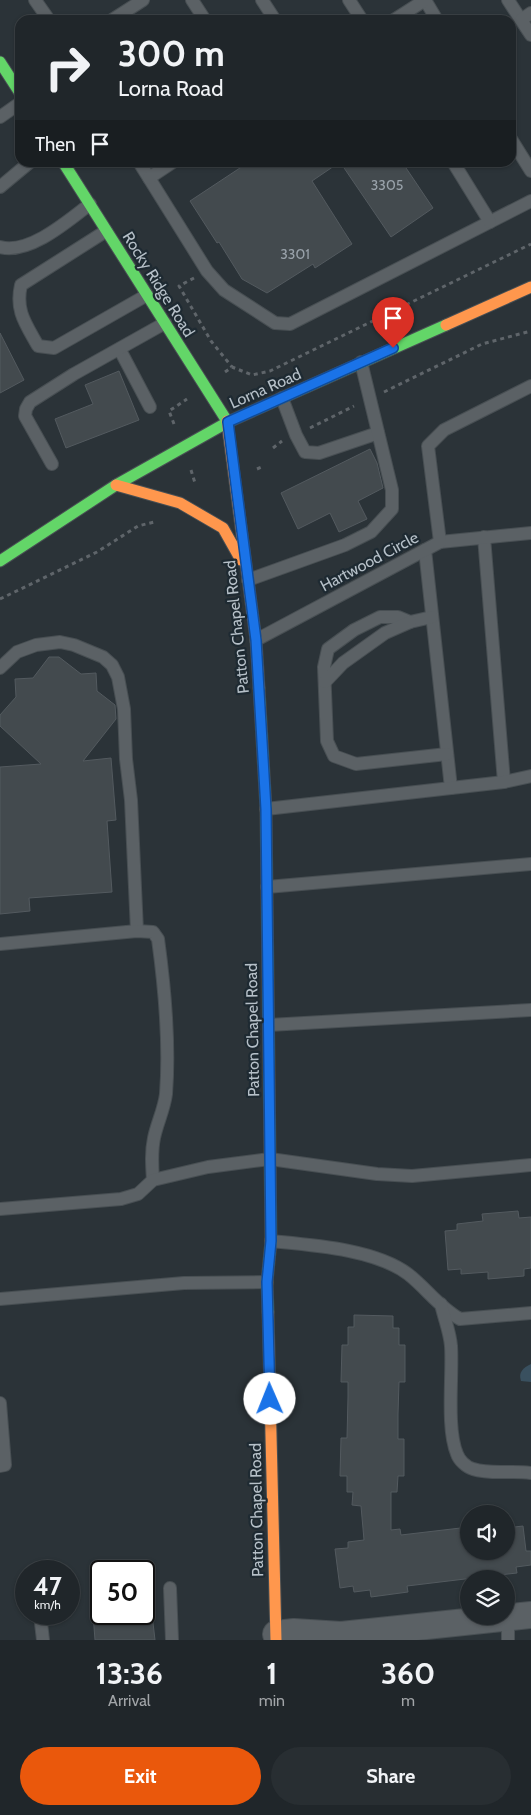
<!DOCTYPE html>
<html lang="en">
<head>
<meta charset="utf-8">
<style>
	:root { --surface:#20262a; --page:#282e32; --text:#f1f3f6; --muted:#a2a5a8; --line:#3d4347; --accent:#ea580c }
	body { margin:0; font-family:Cabin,sans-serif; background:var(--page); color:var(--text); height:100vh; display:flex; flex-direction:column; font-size:19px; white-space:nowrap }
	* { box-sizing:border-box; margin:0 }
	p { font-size:16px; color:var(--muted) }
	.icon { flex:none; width:28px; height:28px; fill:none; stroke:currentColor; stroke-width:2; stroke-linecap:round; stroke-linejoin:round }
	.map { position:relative; height:1640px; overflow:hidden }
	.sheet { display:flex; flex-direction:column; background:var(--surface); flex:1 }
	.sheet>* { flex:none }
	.hud { position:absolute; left:15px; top:15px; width:501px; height:152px; border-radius:15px; box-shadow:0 1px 4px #0004,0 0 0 1px var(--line); background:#20262a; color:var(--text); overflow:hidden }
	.controls { position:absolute; left:460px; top:1505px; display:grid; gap:10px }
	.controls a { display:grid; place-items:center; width:55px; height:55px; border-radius:50%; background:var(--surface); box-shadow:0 1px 4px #0004,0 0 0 1px var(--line); font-size:25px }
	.speed { position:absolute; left:15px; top:1560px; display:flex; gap:10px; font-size:25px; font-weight:700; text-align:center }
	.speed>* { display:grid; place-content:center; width:65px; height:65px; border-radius:50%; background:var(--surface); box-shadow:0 1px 4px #0004,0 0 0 1px var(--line); line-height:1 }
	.speed small { font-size:12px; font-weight:400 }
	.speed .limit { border:2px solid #111; border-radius:8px; background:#fff; color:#111 }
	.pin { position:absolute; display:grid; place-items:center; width:42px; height:42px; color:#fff; margin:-51px -21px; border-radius:50% 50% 50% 0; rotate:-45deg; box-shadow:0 0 5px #0007 }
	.pin .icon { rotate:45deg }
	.me { position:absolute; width:55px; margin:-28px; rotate:359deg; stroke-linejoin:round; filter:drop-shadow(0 0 4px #0008) }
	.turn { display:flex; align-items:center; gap:18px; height:105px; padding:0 20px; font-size:22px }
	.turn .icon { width:65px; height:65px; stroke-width:2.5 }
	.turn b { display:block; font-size:35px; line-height:42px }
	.then { display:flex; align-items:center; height:48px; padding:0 20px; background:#0003; gap:10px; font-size:19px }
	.eta { display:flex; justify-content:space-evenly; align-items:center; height:85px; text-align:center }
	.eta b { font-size:30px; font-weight:700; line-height:35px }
	.cta { display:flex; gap:10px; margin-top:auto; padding:10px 20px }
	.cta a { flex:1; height:58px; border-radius:30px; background:var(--accent); color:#fff; font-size:20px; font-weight:700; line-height:58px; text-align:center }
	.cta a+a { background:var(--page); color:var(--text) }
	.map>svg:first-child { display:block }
</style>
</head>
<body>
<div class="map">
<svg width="531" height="1640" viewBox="0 0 531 1640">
	<rect width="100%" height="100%" fill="#2b3338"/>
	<path fill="#39505f" d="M 531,1364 L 531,1382 L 521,1381 C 518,1372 523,1368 531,1364 Z"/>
	<g fill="#434a4e" stroke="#535a5f">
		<path d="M 249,162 L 340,162 L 312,181 L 352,244 L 315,268 L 313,264 L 267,293 L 242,279 L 219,242 L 217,243 L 190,201 Z"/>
		<path d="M 340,162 L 402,162 L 433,208 L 391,237 Z"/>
		<path d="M 0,333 L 24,380 L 0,393 Z"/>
		<path d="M 119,371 L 139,420 L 66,448 L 55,419 L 93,404 L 85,385 Z"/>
		<path d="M 370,449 L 377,463 L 383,488 L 358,501 L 367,519 L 339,532 L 330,513 L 298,529 L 281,493 Z"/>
		<path d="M 49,657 L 59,657 L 81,674 L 96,673 L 97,691 L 115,705 L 116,719 L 83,761 L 111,758 L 116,820 L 107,821 L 112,892 L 29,898 L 30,911 L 0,914 L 0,767 L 41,764 L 0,726 L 0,715 L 16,697 L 15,679 L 33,678 Z"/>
		<path d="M 518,1211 L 519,1218 L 531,1217 L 531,1268 L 524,1269 L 524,1276 L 488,1279 L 488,1272 L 461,1274 L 461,1269 L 448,1270 L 445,1231 L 457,1230 L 457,1224 L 483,1221 L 482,1214 Z"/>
		<path d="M 354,1315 L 393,1316 L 393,1328 L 399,1328 L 399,1345 L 405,1345 L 405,1382 L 399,1382 L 398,1414 L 398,1439 L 404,1439 L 404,1476 L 398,1476 L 397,1492 L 391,1492 L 391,1530 L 400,1529 L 401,1535 L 469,1527 L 469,1551 L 506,1551 L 506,1528 L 523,1526 L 526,1551 L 531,1551 L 531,1565 L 516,1567 L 517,1573 L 499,1575 L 500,1579 L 465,1579 L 407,1586 L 408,1592 L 371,1597 L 370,1590 L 354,1592 L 353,1586 L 340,1588 L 335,1549 L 348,1548 L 348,1542 L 364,1540 L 361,1506 L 352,1505 L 353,1492 L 347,1492 L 347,1476 L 340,1476 L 341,1438 L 347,1438 L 348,1397 L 348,1382 L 341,1382 L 342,1345 L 348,1345 L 348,1327 L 354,1327 Z"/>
		<path d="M 93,1614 L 152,1614 L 155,1640 L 95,1640 Z"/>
	</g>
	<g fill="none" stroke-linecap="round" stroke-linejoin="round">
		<defs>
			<g id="lane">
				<path d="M 35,0 L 49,20"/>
				<path d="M 192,0 L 205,20"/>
				<path d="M 262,0 L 275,20"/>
				<path d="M 349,0 L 362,20"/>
				<path d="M 425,0 L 437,20"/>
				<path d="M 508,0 L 521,20"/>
				<path d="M 531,13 L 521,20 L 531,35"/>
				<path d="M 112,20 L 143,0"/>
				<path d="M 394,20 L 425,0"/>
				<path d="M 0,117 L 20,103"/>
				<path d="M 511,139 L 531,171"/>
				<path d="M 139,162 L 207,271 L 224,290 L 275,323 L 290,324 L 531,201"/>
				<path d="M 453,162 L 490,222"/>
				<path d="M 149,178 L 173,162"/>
				<path d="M 0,187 L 30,162"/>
				<path d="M 106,231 L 21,285 C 15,311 26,324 38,346 L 54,348 L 147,295"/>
				<path d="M 0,247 C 29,255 68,221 90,204"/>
				<path d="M 120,350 L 150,407"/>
				<path d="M 282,398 L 296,435 L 305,452 L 319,453 L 378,433"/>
				<path d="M 52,464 L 25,416 L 26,409 L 30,402 L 74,374 L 165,323"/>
				<path d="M 484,537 L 504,782"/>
				<path d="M 440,542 L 531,533"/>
				<path d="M 425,550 L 451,788"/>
				<path d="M 248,580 L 345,545 L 371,532 L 392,509 L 392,490 L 361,362"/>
				<path d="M 432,617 L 410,622 L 398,617 L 380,617 L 354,630 L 328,649 L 324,667 L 327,741 L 334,756 L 356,764 L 447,754"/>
				<path d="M 256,640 L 440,542 L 428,446 L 444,430 L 531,386"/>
				<path d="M 0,668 L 17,652 L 36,645 L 60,642 L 74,645 L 103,657 L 112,665 L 118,677 L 124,709 L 126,759 L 131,800 L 137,931"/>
				<path d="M 325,682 L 343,663 L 385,633 L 410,622"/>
				<path d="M 266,809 L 504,782 L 531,776"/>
				<path d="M 267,887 L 531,864"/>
				<path d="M 0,944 L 137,931 L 153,932 L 158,939 C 165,990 170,1042 166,1094 C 164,1110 157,1123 154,1138 C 151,1152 152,1165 153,1180"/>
				<path d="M 269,1025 L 531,1010"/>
				<path d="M 0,1209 L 121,1199 L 138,1194 L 153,1180 L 208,1167 L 270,1159 L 377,1174 L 412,1176 L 531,1165"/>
				<path d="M 271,1241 C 312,1245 375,1249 408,1274 C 426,1288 440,1308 460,1319 L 531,1313"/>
				<path d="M 0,1299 L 184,1283 L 267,1282"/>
				<path d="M 441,1304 C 444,1318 450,1332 451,1346 C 453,1375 446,1428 457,1454 C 459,1460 466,1467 473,1469 C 491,1475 512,1470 531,1473"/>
				<path d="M 0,1403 L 5,1465 L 0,1466"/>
				<path d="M 170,1588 L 172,1640"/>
				<path d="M 40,1614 L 43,1640"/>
				<path d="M 508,1640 L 508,1618"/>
			</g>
			<path id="street" d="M 276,1634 L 294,1632 L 341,1635 L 531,1615"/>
			<g id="fast">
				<path d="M 0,62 L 20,93"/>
				<path d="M 63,162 L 227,421"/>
				<path d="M 0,561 L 116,485 L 228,422 L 446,325"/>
				<path d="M 259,688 L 266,809 L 271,1241 L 267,1282 L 268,1312"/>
			</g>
			<g id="slow">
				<path d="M 446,325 L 531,287"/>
				<path d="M 227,421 L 256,640 L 259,688"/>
				<path d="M 116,485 L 180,503 L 223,528 L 241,560"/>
				<path d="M 268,1312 L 276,1640"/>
			</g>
		</defs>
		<use href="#lane" stroke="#484f53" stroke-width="14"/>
		<use href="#street" stroke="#484f53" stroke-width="28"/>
		<use href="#fast" stroke="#484f53" stroke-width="13"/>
		<use href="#slow" stroke="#484f53" stroke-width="13"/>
		<g stroke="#5f656a" stroke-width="3" stroke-dasharray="4 4" stroke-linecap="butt">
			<path d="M 194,278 L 179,286 L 211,341 L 232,367"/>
			<path d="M 225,372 L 232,367 L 252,375 L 270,371 L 531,244"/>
			<path d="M 384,392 L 482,344 L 531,331"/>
			<path d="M 174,424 L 169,411 L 187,399"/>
			<path d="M 310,428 L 354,406"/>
			<path d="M 273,448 L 282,441"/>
			<path d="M 257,469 L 264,466"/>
			<path d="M 191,470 L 195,483"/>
			<path d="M 0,599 L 97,552 L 138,526 L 154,522"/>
		</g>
		<use href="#lane" stroke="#5b6165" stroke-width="12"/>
		<use href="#street" stroke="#5b6165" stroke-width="26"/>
		<use href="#fast" stroke="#63d668" stroke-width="11"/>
		<use href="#slow" stroke="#ff974d" stroke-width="11"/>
	</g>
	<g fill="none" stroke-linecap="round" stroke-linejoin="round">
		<defs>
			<path id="route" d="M 270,1399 L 267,1282 L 271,1241 L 266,809 L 256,640 L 228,422 L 393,348"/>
		</defs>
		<use href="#route" stroke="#114b97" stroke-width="12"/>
		<use href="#route" stroke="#1a73e8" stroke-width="9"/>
	</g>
	<g text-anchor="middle" stroke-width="4.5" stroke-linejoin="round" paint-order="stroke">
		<g font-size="14" fill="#99a2aa">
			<text x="387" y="190">3305</text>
			<text x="295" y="259">3301</text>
		</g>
		<g font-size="16" fill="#b6c0c8" stroke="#1e2a32">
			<text transform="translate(159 284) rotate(58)" y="6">Rocky Ridge Road</text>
			<text transform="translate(265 388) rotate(-24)" y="6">Lorna Road</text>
			<text transform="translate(369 561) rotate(-28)" y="6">Hartwood Circle</text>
			<text transform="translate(236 627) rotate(-96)" y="6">Patton Chapel Road</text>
			<text transform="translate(252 1030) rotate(-91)" y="6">Patton Chapel Road</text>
			<text transform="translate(256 1510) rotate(-91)" y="6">Patton Chapel Road</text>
		</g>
	</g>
</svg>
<div class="controls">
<a><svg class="icon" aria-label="sound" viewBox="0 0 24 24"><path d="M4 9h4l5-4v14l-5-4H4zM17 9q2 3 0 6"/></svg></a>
<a><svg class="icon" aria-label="layers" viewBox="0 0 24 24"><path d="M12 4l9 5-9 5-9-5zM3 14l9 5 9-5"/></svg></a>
</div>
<div class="speed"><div>47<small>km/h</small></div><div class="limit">50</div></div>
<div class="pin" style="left:393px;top:348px;background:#d93025"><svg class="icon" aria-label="arrive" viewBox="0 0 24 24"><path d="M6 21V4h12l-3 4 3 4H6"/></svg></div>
<svg class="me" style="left:270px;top:1399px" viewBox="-20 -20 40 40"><circle r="19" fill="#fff"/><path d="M0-13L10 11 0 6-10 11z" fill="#1a73e8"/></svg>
<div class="hud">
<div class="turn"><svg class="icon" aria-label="right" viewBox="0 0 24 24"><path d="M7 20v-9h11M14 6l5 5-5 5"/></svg><div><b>300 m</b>Lorna Road</div></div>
<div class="then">Then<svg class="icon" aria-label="arrive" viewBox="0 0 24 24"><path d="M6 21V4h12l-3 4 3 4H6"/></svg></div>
</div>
</div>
<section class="sheet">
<div class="eta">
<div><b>13:36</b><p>Arrival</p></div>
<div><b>1</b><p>min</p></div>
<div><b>360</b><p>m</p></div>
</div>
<div class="cta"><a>Exit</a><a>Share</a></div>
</section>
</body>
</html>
